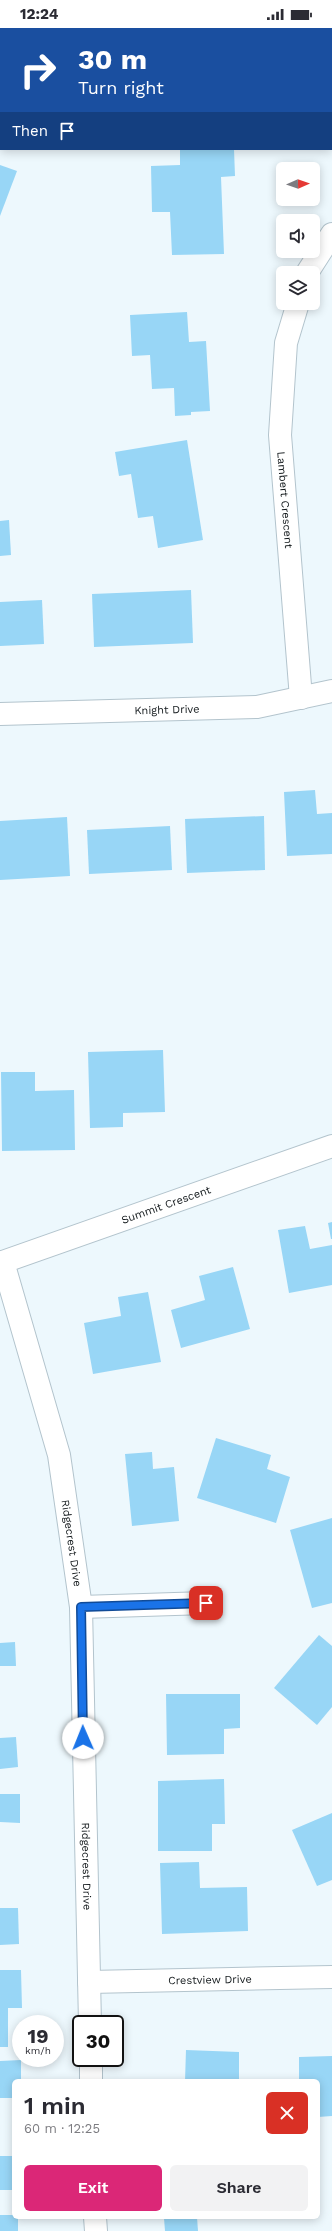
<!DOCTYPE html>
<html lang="en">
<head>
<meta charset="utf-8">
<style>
	:root { --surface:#fff; --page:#f2f2f3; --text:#2b2b33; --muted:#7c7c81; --accent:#db2777 }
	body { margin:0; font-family:"Work Sans",sans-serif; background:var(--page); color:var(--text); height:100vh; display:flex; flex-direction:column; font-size:15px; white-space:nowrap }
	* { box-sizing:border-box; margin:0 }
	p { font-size:13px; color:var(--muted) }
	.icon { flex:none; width:22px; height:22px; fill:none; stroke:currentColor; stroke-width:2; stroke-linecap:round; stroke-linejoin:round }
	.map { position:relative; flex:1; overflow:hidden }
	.sheet { position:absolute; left:12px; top:2051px; width:308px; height:140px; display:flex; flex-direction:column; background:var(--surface); border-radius:6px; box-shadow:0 2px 10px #0003 }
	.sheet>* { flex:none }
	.top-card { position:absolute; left:0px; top:0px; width:332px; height:122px; box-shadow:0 2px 10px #0003; background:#1a4fa0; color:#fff; overflow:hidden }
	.needle { width:26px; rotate:88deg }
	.fabs { position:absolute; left:276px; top:134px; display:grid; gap:8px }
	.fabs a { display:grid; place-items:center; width:44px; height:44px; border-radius:6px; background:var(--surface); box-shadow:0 2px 10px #0003; font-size:20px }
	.speed { position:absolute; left:12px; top:1987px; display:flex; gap:8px; font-size:20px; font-weight:700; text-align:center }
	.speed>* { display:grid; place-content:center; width:52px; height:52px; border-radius:50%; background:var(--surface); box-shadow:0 2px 10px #0003; line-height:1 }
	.speed small { font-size:10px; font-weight:400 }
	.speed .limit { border:2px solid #111; border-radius:6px; background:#fff; color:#111 }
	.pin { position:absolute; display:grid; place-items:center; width:34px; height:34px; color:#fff; margin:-17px; border-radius:8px; box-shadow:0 2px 6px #0006 }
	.me { position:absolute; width:44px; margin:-22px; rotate:359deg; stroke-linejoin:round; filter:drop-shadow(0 0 3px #0008) }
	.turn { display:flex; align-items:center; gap:14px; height:84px; padding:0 12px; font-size:18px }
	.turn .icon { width:52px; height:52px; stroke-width:2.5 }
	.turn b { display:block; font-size:28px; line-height:34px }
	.then { display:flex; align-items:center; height:38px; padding:0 12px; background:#0003; gap:8px; font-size:15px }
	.round { display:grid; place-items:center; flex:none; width:42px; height:42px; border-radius:6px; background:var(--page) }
	.summary { display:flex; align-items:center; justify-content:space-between; height:68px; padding:0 12px }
	h1 { font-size:24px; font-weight:600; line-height:30px }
	.button { display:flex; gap:8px; margin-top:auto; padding:8px 12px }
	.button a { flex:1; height:46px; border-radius:6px; background:var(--accent); color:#fff; font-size:16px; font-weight:600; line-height:46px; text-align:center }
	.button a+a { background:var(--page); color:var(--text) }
	.status { display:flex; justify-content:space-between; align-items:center; height:28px; padding:0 20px; background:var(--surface); direction:ltr }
	.status svg { height:11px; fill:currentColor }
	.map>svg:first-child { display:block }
</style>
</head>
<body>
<div class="status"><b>12:24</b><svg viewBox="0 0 49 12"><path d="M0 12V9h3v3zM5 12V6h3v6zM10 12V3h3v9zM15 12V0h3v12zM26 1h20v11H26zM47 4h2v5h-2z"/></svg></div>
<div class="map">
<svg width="332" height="2203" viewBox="0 0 332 2203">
	<rect width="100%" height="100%" fill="#edf8fd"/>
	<g fill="#98d6f6">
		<path d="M 180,121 L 234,121 L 235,148 L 221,149 L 224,226 L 172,227 L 170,184 L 152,184 L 151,138 L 180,137 Z"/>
		<path d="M 0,137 L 17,143 L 0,188 Z"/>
		<path d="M 187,284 L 189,314 L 206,313 L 210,383 L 191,384 L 191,387 L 175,388 L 174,360 L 152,361 L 150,327 L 132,328 L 130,287 Z"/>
		<path d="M 187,412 L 203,512 L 158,520 L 153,488 L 138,490 L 131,446 L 119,448 L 115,424 Z"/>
		<path d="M 9,492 L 11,527 L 0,528 L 0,493 Z"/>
		<path d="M 191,562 L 193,615 L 94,619 L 92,566 Z"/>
		<path d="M 42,572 L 44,616 L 0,618 L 0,574 Z"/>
		<path d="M 315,762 L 317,786 L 332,785 L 332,826 L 287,828 L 284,764 Z"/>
		<path d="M 264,788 L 265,842 L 187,845 L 185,791 Z"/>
		<path d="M 67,789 L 70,848 L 0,852 L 0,793 Z"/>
		<path d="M 170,798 L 172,842 L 89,846 L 87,802 Z"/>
		<path d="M 163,1022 L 165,1084 L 123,1085 L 123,1099 L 90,1100 L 88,1024 Z"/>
		<path d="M 1,1044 L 35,1044 L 35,1063 L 74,1062 L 75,1122 L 2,1123 Z"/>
		<path d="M 332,1194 L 332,1211 L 331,1211 L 328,1195 Z"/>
		<path d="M 305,1198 L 310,1221 L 332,1217 L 332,1257 L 289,1265 L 278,1202 Z"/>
		<path d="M 233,1239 L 250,1301 L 181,1320 L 171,1282 L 205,1272 L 199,1248 Z"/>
		<path d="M 148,1264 L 161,1334 L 93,1346 L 84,1295 L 121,1288 L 118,1269 Z"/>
		<path d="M 216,1410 L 271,1427 L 267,1441 L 290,1449 L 276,1495 L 197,1470 Z"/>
		<path d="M 152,1424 L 153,1441 L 174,1439 L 179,1493 L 132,1498 L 125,1426 Z"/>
		<path d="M 332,1490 L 332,1575 L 312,1580 L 290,1502 Z"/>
		<path d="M 319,1607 L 332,1618 L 332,1679 L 317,1697 L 274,1660 Z"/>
		<path d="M 15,1614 L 16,1638 L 0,1638 L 0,1615 Z"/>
		<path d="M 166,1666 L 240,1666 L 240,1700 L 224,1701 L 224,1726 L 167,1727 Z"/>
		<path d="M 16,1709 L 18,1739 L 0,1741 L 0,1710 Z"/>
		<path d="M 224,1751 L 225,1796 L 212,1796 L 212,1823 L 158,1823 L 158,1753 Z"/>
		<path d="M 0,1766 L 20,1766 L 20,1795 L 0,1794 Z"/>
		<path d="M 332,1785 L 332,1852 L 317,1858 L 292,1802 Z"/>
		<path d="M 199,1834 L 200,1860 L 247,1859 L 248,1903 L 162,1906 L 160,1835 Z"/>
		<path d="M 0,1880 L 18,1880 L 19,1916 L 0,1917 Z"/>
		<path d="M 0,1942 L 21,1942 L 22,1980 L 8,1980 L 8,2019 L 0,2019 Z"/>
		<path d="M 186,2022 L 239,2024 L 239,2053 L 185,2053 Z"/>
		<path d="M 332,2028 L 332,2088 L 318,2089 L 318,2053 L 299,2053 L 299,2029 Z"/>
		<path d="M 21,2032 L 21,2053 L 14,2053 L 14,2070 L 0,2070 L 0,2033 Z"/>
		<rect x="0" y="2128" width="14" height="34"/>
		<path d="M 0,2187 L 14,2187 L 14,2189 L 18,2189 L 18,2203 L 0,2203 Z"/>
		<path d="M 197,2189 L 198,2203 L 165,2203 L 164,2190 Z"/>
	</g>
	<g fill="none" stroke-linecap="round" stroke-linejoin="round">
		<defs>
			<g id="minor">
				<path d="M 307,245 L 332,206"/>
				<path id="s1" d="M 298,275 L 286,315 L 280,407 L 301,670"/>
				<path id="s2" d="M 0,686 L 257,679 L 332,663"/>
				<path id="s3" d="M 3,1234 L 59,1427 L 81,1579 L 90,1996"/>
				<path id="s4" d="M 0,1235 L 332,1118"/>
				<path d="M 81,1579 L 206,1575"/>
				<path id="s5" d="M 89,1954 L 332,1949"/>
				<path d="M 91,2030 L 91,2053"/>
				<path d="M 95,2189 L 96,2203"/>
			</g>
		</defs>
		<use href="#minor" stroke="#b3c4cd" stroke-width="24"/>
		<use href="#minor" stroke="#fff" stroke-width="22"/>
	</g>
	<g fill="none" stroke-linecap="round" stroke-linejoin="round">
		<defs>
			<path id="route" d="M 83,1710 L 81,1579 L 206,1575"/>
		</defs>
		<use href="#route" stroke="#114b97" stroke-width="10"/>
		<use href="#route" stroke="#1a73e8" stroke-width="7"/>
	</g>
	<g text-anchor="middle" stroke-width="3" stroke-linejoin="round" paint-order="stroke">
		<g font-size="11" fill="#11171a" stroke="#edf8fd">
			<text dy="4" stroke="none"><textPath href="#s1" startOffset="199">Lambert Crescent</textPath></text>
			<text dy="4" stroke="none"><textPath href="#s2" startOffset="167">Knight Drive</textPath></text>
			<text dy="4" stroke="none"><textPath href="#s4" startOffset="176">Summit Crescent</textPath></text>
			<text dy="4" stroke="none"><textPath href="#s3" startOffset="290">Ridgecrest Drive</textPath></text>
			<text dy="4" stroke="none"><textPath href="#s3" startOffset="614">Ridgecrest Drive</textPath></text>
			<text dy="4" stroke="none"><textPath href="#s5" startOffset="121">Crestview Drive</textPath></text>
		</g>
	</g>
</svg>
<div class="fabs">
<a><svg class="needle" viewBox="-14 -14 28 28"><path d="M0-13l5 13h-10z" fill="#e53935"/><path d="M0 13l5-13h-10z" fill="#7c7c81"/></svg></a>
<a><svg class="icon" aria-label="sound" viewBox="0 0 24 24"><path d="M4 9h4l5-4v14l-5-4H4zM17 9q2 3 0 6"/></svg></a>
<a><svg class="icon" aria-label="layers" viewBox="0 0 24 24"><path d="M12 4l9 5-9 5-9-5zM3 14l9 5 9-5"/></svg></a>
</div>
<div class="speed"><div>19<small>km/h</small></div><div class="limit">30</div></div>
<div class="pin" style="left:206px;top:1575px;background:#d93025"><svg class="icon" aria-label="arrive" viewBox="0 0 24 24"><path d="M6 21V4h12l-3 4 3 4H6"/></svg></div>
<svg class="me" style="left:83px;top:1710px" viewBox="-20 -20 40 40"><circle r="19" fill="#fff"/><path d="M0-13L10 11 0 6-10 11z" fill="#1a73e8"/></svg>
<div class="top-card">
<div class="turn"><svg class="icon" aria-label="right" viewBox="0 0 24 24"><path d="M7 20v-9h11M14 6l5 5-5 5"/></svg><div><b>30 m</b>Turn right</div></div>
<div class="then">Then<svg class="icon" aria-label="arrive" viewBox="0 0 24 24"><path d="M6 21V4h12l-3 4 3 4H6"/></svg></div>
</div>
<section class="sheet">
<div class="summary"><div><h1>1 min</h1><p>60 m · 12:25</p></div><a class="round" style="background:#d93025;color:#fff"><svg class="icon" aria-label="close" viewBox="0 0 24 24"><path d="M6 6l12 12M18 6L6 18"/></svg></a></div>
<div class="button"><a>Exit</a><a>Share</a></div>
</section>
</div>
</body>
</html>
